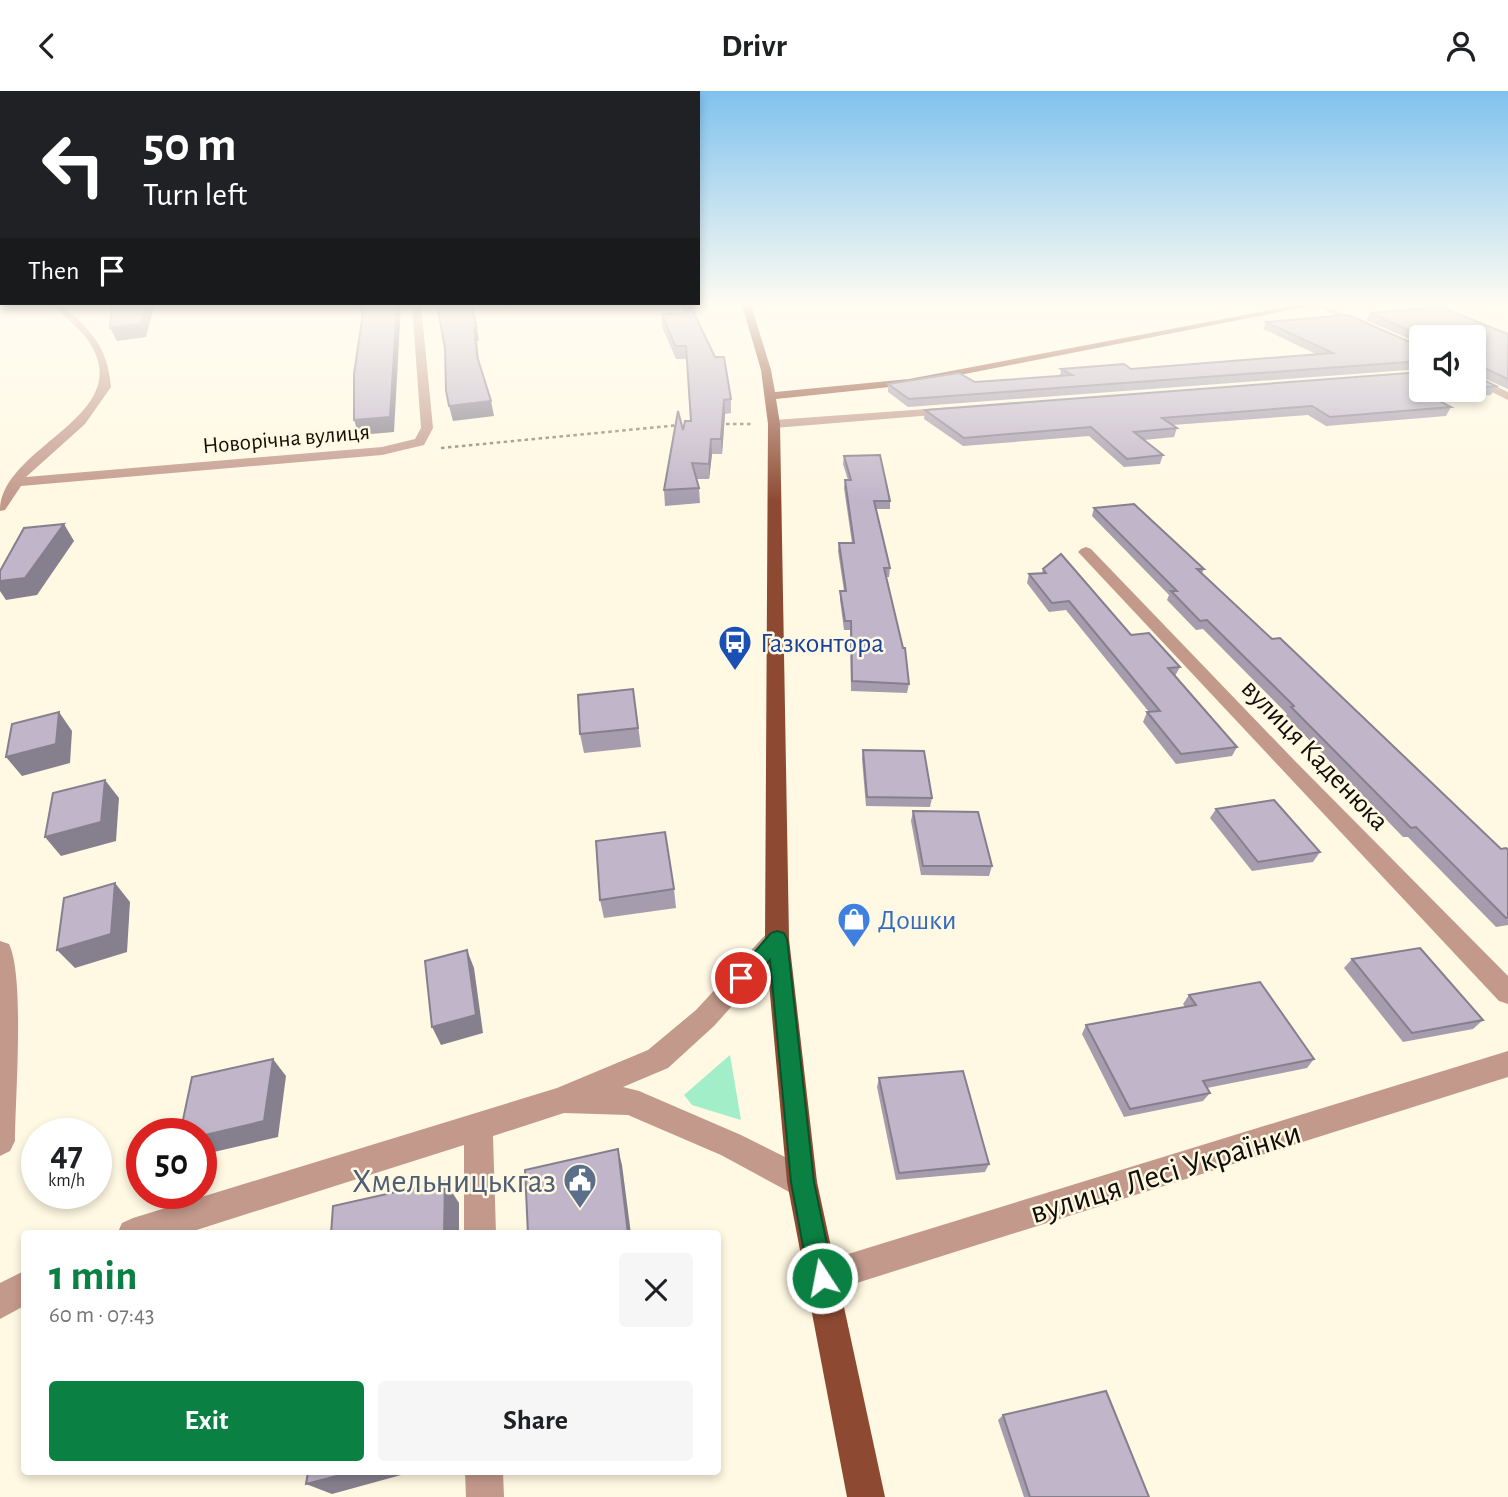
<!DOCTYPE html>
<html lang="en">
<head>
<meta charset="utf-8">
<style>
	:root { --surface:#fff; --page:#f6f6f6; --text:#202124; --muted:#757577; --accent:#0b8043 }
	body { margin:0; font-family:"Alegreya Sans",sans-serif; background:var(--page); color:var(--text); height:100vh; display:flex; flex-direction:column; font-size:26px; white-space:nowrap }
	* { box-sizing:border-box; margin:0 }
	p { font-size:23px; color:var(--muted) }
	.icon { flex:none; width:38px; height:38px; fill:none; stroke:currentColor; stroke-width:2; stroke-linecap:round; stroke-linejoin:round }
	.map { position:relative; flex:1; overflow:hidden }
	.panel { position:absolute; left:21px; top:1139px; width:700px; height:245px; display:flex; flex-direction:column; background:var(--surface); border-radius:7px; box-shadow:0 4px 10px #0003 }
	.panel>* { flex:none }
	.guide { position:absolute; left:0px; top:0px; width:700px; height:214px; box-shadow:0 4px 10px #0003; background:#202124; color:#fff; overflow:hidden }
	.fabs { position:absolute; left:1409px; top:234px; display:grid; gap:14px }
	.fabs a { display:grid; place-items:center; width:77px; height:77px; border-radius:7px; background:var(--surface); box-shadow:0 4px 10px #0003; font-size:35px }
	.speed { position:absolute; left:21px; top:1027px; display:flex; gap:14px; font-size:35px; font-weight:700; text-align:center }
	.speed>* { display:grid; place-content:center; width:91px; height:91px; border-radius:50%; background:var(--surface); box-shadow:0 4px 10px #0003; line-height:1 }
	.speed small { font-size:18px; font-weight:400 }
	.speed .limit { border:10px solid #d22; background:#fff; color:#111 }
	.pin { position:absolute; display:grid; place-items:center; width:60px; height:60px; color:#fff; margin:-30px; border:4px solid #fff; border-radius:50%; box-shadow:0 2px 7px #0007 }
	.me { position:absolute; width:77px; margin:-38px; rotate:349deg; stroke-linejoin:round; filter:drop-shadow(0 0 5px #0008) }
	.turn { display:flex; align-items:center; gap:24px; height:147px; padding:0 28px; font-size:32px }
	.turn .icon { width:91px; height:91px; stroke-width:2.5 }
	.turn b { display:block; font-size:49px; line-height:60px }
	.then { display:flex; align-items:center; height:66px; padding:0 28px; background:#0003; gap:14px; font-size:26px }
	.round { display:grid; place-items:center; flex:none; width:74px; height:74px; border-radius:7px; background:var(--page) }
	.summary { display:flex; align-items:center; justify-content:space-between; height:119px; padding:0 28px }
	h1 { font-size:42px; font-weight:700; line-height:52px; color:var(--accent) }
	.action { display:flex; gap:14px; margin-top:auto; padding:14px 28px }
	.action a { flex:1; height:80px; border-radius:7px; background:var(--accent); color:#fff; font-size:28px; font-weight:700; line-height:80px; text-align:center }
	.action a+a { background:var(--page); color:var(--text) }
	header { display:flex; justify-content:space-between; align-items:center; height:91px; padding:0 28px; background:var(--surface); font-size:32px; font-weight:700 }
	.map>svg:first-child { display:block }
</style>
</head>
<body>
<header><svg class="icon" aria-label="back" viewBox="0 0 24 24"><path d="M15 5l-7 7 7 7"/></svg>Drivr<svg class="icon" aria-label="person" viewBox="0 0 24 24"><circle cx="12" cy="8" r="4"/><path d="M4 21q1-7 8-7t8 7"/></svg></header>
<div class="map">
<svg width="1508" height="1406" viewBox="0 0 1508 1406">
	<rect width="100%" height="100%" fill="#fff8e2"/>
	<path fill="#a1eec9" d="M 730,964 L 741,1029 L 692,1014 L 684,1004 Z"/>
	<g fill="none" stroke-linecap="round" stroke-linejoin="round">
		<g stroke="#827d6f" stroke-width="2.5" stroke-dasharray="3.5 3.5" stroke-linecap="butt">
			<path d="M 719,333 L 753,333"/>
			<path d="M 441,357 L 690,333"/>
		</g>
		<g fill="#c2998b" fill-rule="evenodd">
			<path d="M 54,214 L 63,214 C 92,242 107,254 111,296 L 85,333 L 26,386 L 382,356 L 415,348 L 421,337 L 412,214 L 421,214 L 433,337 L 424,354 L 382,364 L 21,395 L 5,419 L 0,420 C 0,354 142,325 87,248 C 78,235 63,226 54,214 Z"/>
			<path d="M 1313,214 L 1325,214 L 1372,236 L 1364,238 Z"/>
			<path d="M 1474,285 L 1508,301 L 1508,309 L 1474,292 Z"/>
			<path d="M 954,316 L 958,318 L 958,322 L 774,337 L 768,333 L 774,329 Z"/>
			<path d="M 1086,456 L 1091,458 L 1294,669 L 1508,885 L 1508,913 L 1499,910 L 1081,464 L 1078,461 L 1081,458 Z"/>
			<path d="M 777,838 L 786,841 L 789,848 L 786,855 L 714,935 L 668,977 L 623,996 L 639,1000 L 741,1044 L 813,1080 L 817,1091 L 813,1102 L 802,1106 L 791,1102 L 721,1064 L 628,1024 L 564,1022 L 493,1045 L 496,1143 L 464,1143 L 464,1054 L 184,1143 L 117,1143 L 122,1132 L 133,1127 L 557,997 L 648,959 L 696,919 L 768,841 Z"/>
			<path d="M 0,850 L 9,853 C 25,886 15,1008 15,1050 L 10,1060 L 0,1065 Z"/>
			<path d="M 1508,960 L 1508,986 L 822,1203 L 810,1199 L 806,1187 L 810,1175 L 822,1171 Z"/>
			<path d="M 24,1180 L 24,1215 L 0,1228 L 0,1192 Z"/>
			<path d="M 465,1381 L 503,1381 L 504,1406 L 466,1406 Z"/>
		</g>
		<path fill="#8d4931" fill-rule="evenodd" d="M 742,214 L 751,214 L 771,279 L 775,301 L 909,288 L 1297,214 L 1315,214 L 909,294 L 776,308 L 780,333 L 789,848 L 817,1091 L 885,1406 L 847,1406 L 787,1091 L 765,848 L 768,333 L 761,279 Z"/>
	</g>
	<g fill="#a59cad">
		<path d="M 1370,222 L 1508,243 L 1508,298 L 1477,284 L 1477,286 L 1496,295 L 1491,304 L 1434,308 L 1451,316 L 1446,325 L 1326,335 L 1308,324 L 1172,334 L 1177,337 L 1174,346 L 1144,349 L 1163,364 L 1160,373 L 1124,376 L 1089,345 L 963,355 L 924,328 L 925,319 L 1421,299 L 1474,299 L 1474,247 L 1421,247 L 1421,253 L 1366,229 Z"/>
		<path d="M 662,223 L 731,308 L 731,322 L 725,323 L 722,363 L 712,363 L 709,388 L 696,388 L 699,397 L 700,412 L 665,415 L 664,399 L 683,339 L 691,330 L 687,268 L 676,268 L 662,236 Z"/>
		<path d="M 1266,231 L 1421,256 L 1421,278 L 908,316 L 888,301 L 888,293 L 975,291 L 1060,285 L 1061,278 L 1131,278 L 1316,263 L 1263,238 Z"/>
		<path d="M 844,365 L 890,410 L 890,418 L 876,418 L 890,477 L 889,486 L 886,486 L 909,593 L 907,602 L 851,600 L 850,539 L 844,539 L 840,509 L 840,500 L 844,500 L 838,460 L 839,452 L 852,452 L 844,397 L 845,389 L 848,389 L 843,373 Z"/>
		<path d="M 1094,417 L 1204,478 L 1202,482 L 1272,548 L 1501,758 L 1508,759 L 1508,834 L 1496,836 L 1408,746 L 1403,746 L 1286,625 L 1287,623 L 1203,538 L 1196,539 L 1167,509 L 1169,504 L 1092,425 Z"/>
		<path d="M 1043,478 L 1131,544 L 1180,576 L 1175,585 L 1237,656 L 1232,665 L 1176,673 L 1143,631 L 1147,621 L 1149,621 L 1066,519 L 1049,521 L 1027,492 L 1029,483 L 1042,482 Z"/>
		<path d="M 633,598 L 641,656 L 584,662 L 580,643 Z"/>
		<path d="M 863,659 L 932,707 L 930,716 L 866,715 L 862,668 Z"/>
		<path d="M 1216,718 L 1320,761 L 1313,771 L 1252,780 L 1210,727 Z"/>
		<path d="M 913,720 L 992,775 L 989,785 L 921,784 L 911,730 Z"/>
		<path d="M 674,798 L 676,817 L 604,827 L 600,809 Z"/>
		<path d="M 1352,868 L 1483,929 L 1473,938 L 1403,951 L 1344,877 Z"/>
		<path d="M 1189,904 L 1314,968 L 1307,977 L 1207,997 L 1210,1002 L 1203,1010 L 1124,1026 L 1082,943 L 1086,934 L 1185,916 L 1183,913 Z"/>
		<path d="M 879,987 L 989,1073 L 985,1081 L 896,1089 L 877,996 Z"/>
		<path d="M 1003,1324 L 1149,1406 L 1024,1406 L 998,1329 Z"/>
	</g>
	<g fill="#867f8d">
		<path d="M 145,214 L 152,214 L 154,216 L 146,246 L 117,250 L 110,237 Z"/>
		<path d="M 397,214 L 401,214 L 394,341 L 359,344 L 354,329 Z"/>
		<path d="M 359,215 L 364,215 L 362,228 Z"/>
		<path d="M 474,237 L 477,237 L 479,250 L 477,250 L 480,279 L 477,265 Z"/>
		<path d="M 724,309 L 725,323 L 722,363 L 721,348 Z"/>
		<path d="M 491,310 L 494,325 L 453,330 L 449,315 Z"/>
		<path d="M 711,348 L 712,363 L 709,388 L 709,373 Z"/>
		<path d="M 64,433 L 74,450 L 37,504 L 6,509 L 0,500 L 0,490 Z"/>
		<path d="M 59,621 L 72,640 L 70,672 L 22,685 L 6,666 Z"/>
		<path d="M 105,689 L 119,707 L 116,750 L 61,765 L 45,746 Z"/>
		<path d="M 115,792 L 130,811 L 127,861 L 75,877 L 57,859 Z"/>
		<path d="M 467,859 L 474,877 L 483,942 L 441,954 L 432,936 Z"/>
		<path d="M 273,968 L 286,985 L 278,1046 L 201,1064 L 201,1045 Z"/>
		<path d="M 618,1058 L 622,1074 L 631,1143 L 628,1143 Z"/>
		<path d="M 445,1090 L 459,1112 L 459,1143 L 444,1143 Z"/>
		<path d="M 352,1381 L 412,1381 L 332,1403 L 306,1393 Z"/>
	</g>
	<g fill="#c0b5c9" stroke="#867f8d" stroke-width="2">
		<path d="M 112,214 L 145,214 L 140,233 L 110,237 Z"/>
		<path d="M 359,214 L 397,214 L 390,326 L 354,329 L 354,283 L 364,215 L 359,215 Z"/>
		<path d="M 437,214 L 471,214 L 477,237 L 474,237 L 477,265 L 491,310 L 449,315 L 446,300 L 445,257 Z"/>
		<path d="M 684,214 L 690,214 L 715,266 L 724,266 L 731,308 L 724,309 L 721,348 L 711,348 L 709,373 L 692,372 L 699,397 L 664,399 L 678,320 L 683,339 L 685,330 L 691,330 L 686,255 L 675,255 L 662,223 L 684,222 Z"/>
		<path d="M 1441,216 L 1508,243 L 1508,288 L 1478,274 L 1477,286 L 1496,295 L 1474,297 L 1474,247 L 1426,247 L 1370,222 Z"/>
		<path d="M 1348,224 L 1421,256 L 1421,270 L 909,308 L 888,293 L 959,282 L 975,291 L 1072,284 L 1061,278 L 1124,273 L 1131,278 L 1333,262 L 1266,231 Z"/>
		<path d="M 1421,281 L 1421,299 L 1440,299 L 1421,301 L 1451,316 L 1330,326 L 1312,315 L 1162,327 L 1177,337 L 1134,341 L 1163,364 L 1127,368 L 1091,336 L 964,347 L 925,319 Z"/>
		<path d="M 880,364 L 890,410 L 874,410 L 890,477 L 884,477 L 903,557 L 905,557 L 909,593 L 852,590 L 851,530 L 845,530 L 840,500 L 846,500 L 839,452 L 854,452 L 845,389 L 851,389 L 844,365 Z"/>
		<path d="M 1134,413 L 1204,478 L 1197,478 L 1272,548 L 1280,547 L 1501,758 L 1506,757 L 1508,759 L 1508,826 L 1506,827 L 1416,736 L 1411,737 L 1291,616 L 1294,615 L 1207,529 L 1200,530 L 1171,500 L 1177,500 L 1094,417 Z"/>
		<path d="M 64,433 L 25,487 L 0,490 L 0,480 L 24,437 Z"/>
		<path d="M 1061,463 L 1131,544 L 1149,542 L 1180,576 L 1168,577 L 1237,656 L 1181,663 L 1147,621 L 1160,620 L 1069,510 L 1052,512 L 1029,483 L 1046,482 L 1043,478 Z"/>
		<path d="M 633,598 L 638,637 L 580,643 L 578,604 Z"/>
		<path d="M 59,621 L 56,653 L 6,666 L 12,633 Z"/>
		<path d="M 863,659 L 924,660 L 932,707 L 867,706 Z"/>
		<path d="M 105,689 L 101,731 L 45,746 L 53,702 Z"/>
		<path d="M 1274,709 L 1320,761 L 1258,771 L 1216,718 Z"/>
		<path d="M 913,720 L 978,721 L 992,775 L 923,775 Z"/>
		<path d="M 665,741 L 674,798 L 600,809 L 596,750 Z"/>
		<path d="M 115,792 L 111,843 L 57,859 L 64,807 Z"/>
		<path d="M 1420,857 L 1483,929 L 1412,942 L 1352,868 Z"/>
		<path d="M 467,859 L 476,924 L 432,936 L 425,870 Z"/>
		<path d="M 1260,891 L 1314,968 L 1203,990 L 1210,1002 L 1130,1018 L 1086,934 L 1196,914 L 1189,904 Z"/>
		<path d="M 273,968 L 264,1030 L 201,1045 L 201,1043 L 180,1043 L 192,986 Z"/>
		<path d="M 963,980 L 989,1073 L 899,1082 L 879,987 Z"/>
		<path d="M 618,1058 L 628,1143 L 528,1143 L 525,1079 Z"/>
		<path d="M 445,1090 L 444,1143 L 331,1143 L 333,1115 Z"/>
		<path d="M 1106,1300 L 1149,1406 L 1030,1406 L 1003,1324 Z"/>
		<path d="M 308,1381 L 352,1381 L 306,1393 Z"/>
	</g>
	<linearGradient id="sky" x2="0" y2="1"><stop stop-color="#7fc2ee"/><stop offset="0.52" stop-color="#fffcf2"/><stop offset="1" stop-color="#fffcf2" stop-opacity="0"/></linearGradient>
	<rect width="1508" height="411" fill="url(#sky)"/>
	<path fill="#0b8043" stroke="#07532c" stroke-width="2" d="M 777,840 L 784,842 L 787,848 L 814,1091 L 834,1187 L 831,1196 L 822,1199 L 813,1196 L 809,1187 L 791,1091 L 770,869 C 760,879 750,899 734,893 L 732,887 L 771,842 Z"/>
	<defs>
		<symbol id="bus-pin" viewBox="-11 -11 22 30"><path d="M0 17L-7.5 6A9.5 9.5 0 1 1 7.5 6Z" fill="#1a4fb4" stroke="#fff8e2"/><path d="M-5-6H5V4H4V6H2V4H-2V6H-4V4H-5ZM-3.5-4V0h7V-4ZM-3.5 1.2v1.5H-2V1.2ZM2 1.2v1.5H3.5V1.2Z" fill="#fff"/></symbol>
		<symbol id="shop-pin" viewBox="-11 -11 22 30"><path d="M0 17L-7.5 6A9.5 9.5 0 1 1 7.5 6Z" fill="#3f7fe0" stroke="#fff8e2"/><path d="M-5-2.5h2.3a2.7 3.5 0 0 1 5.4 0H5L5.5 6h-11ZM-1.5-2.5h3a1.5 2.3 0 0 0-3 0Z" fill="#fff"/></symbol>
		<symbol id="civic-pin" viewBox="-11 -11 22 30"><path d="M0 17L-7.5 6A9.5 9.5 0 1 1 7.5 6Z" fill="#5c6f8a" stroke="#fff8e2"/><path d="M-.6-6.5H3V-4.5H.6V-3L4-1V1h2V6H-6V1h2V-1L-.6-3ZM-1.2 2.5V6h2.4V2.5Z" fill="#fff"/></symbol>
	</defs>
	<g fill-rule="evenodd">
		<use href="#bus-pin" x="716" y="532" width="38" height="52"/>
		<use href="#shop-pin" x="835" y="809" width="38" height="52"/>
		<use href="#civic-pin" x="561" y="1070" width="38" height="52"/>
	</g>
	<g text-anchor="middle" stroke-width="5" stroke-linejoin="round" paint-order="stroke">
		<g font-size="23" fill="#100e07" stroke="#fff8e2">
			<text transform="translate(286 347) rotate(-5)" y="8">Новорічна вулиця</text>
		</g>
		<g font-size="28" fill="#164399" stroke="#fff8e2" text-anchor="start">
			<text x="760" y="561">Газконтора</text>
		</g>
		<g font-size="28" fill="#100e07" stroke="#fff8e2">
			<text transform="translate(1316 663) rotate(46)" y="10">вулиця Каденюка</text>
		</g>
		<g font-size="28" fill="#366cbe" stroke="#fff8e2" text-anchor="start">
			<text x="878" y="838">Дошки</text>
		</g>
		<g font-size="33" fill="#100e07" stroke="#fff8e2">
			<text transform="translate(1165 1080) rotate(-17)" y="12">вулиця Лесі Українки</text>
		</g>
		<g font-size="33" fill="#4e5e75" stroke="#fff8e2" text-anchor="end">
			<text x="556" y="1101">Хмельницькгаз</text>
		</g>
	</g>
</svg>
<div class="fabs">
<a><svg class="icon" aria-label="sound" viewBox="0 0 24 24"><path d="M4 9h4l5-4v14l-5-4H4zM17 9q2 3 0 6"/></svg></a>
</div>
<div class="speed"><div>47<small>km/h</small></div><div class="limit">50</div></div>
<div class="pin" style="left:741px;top:887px;background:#d93025"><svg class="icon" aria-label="arrive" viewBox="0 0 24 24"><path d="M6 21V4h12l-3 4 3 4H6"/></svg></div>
<svg class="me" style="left:822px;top:1187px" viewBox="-20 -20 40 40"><circle r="17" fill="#0b8043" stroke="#fff" stroke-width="3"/><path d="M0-11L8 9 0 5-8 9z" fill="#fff"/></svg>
<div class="guide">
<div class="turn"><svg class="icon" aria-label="left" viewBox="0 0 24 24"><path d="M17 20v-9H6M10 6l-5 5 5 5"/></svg><div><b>50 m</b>Turn left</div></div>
<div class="then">Then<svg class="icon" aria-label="arrive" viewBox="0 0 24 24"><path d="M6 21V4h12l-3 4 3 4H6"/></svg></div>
</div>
<section class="panel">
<div class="summary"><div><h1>1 min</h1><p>60 m · 07:43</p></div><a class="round"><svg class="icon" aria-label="close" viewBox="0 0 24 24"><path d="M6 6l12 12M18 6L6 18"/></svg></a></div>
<div class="action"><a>Exit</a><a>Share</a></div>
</section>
</div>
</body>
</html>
